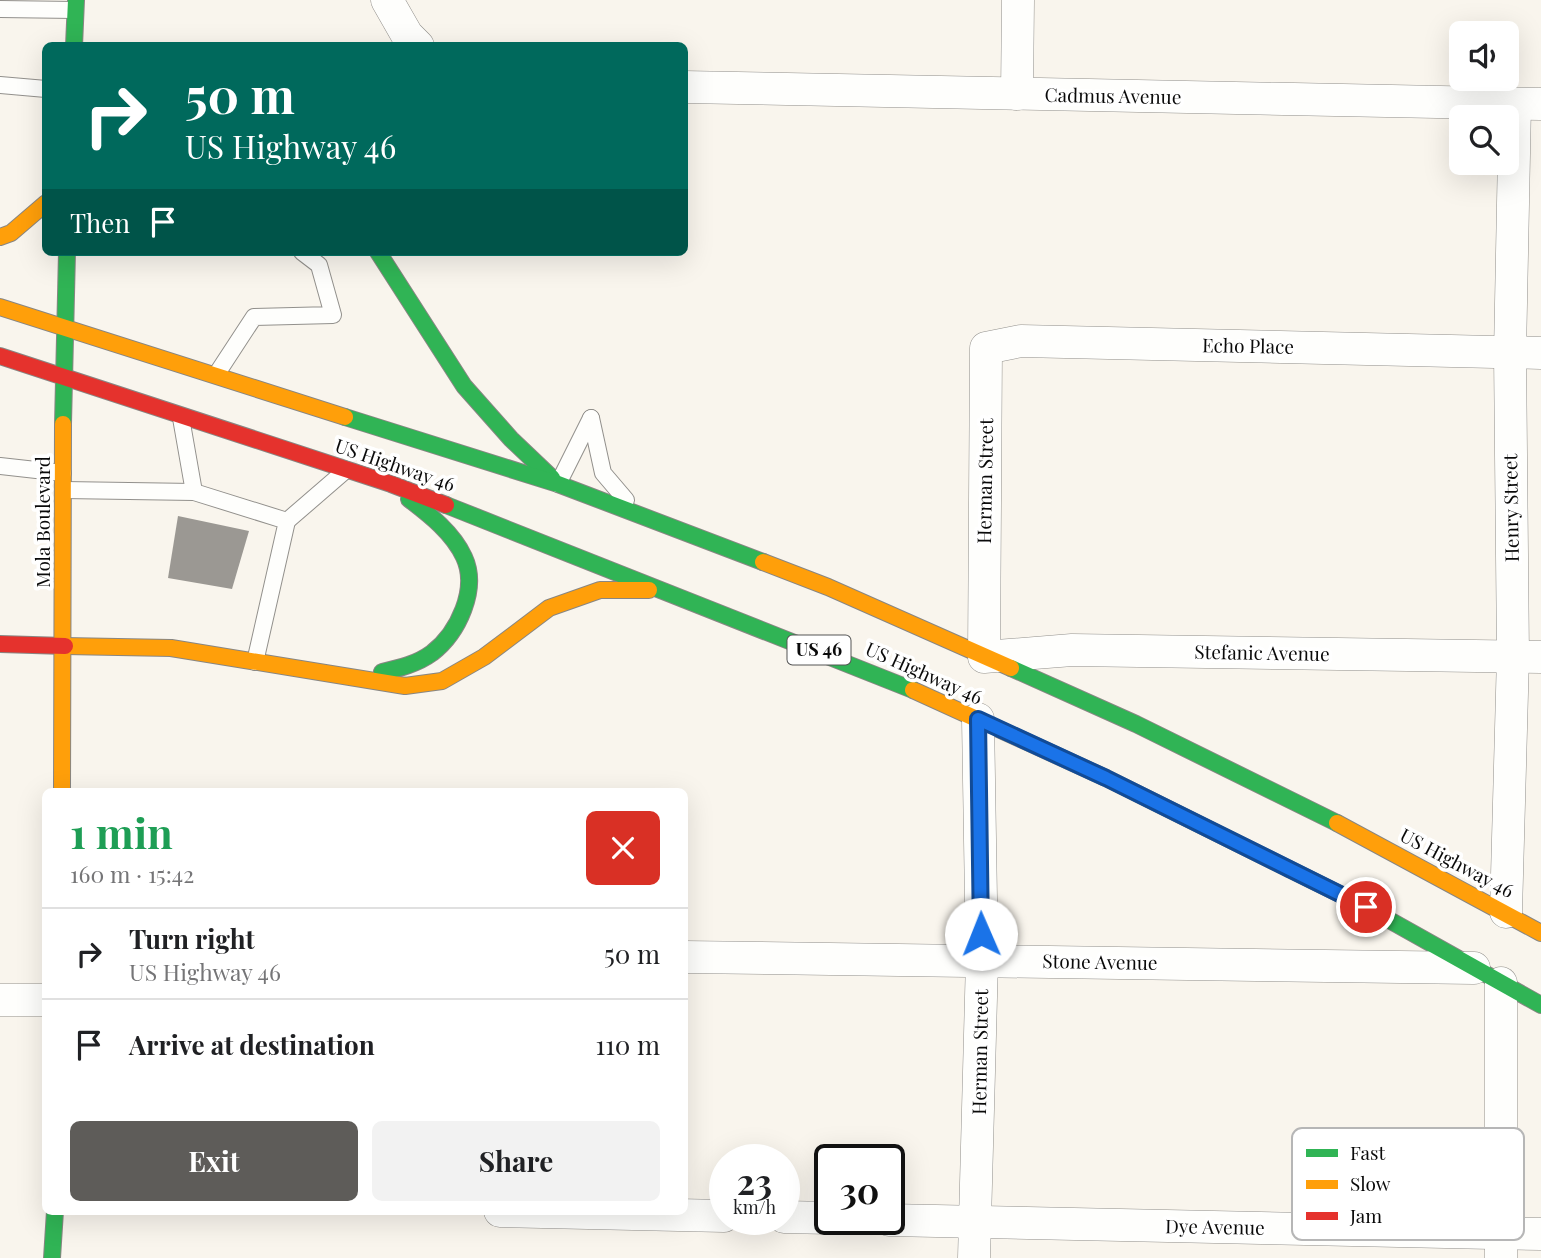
<!DOCTYPE html>
<html lang="en">
<head>
<meta charset="utf-8">
<style>
	:root { --surface:#fff; --page:#f2f2f2; --text:#202124; --muted:#757577; --line:#e0e0e0; --accent:#5e5c59 }
	body { margin:0; font-family:"Playfair Display",serif; background:var(--page); color:var(--text); height:100vh; display:flex; flex-direction:column; font-size:26px; white-space:nowrap }
	* { box-sizing:border-box; margin:0 }
	p { font-size:23px; color:var(--muted) }
	.icon { flex:none; width:38px; height:38px; fill:none; stroke:currentColor; stroke-width:2; stroke-linecap:round; stroke-linejoin:round }
	.map { position:relative; flex:1; overflow:hidden }
	.side { position:absolute; left:42px; top:788px; width:646px; height:427px; display:flex; flex-direction:column; background:var(--surface); border-radius:10px; box-shadow:0 7px 28px #0002 }
	.side>* { flex:none }
	.guide { position:absolute; left:42px; top:42px; width:646px; height:214px; border-radius:10px; box-shadow:0 7px 28px #0002; background:#00695c; color:#fff; overflow:hidden }
	.buttons { position:absolute; left:1449px; top:21px; display:grid; gap:14px }
	.buttons a { display:grid; place-items:center; width:70px; height:70px; border-radius:10px; background:var(--surface); box-shadow:0 7px 28px #0002; font-size:35px }
	.speed { position:absolute; left:709px; top:1144px; display:flex; gap:14px; font-size:35px; font-weight:700; text-align:center }
	.speed>* { display:grid; place-content:center; width:91px; height:91px; border-radius:50%; background:var(--surface); box-shadow:0 7px 28px #0002; line-height:1 }
	.speed small { font-size:18px; font-weight:400 }
	.speed .limit { border:4px solid #111; border-radius:10px; background:#fff; color:#111 }
	.pin { position:absolute; display:grid; place-items:center; width:60px; height:60px; color:#fff; margin:-30px; border:4px solid #fff; border-radius:50%; box-shadow:0 2px 7px #0007 }
	.me { position:absolute; width:77px; margin:-38px; rotate:359deg; stroke-linejoin:round; filter:drop-shadow(0 0 5px #0008) }
	.turn { display:flex; align-items:center; gap:24px; height:147px; padding:0 28px; font-size:32px }
	.turn .icon { width:91px; height:91px; stroke-width:2.5 }
	.turn b { display:block; font-size:49px; line-height:60px }
	.then { display:flex; align-items:center; height:66px; padding:0 28px; background:#0003; gap:14px; font-size:26px }
	.round { display:grid; place-items:center; flex:none; width:74px; height:74px; border-radius:10px; background:var(--page) }
	.head { display:flex; align-items:center; justify-content:space-between; height:119px; padding:0 28px }
	h1 { font-size:42px; font-weight:700; line-height:52px; color:#1e9e55 }
	.cta { display:flex; gap:14px; margin-top:auto; padding:14px 28px }
	.cta a { flex:1; height:80px; border-radius:10px; background:var(--accent); color:#fff; font-size:28px; font-weight:700; line-height:80px; text-align:center }
	.cta a+a { background:var(--page); color:var(--text) }
	ul { padding:0; list-style:none }
	li { display:flex; align-items:center; gap:21px; height:91px; padding:0 28px; border-top:2px solid var(--line) }
	li div { flex:1 }
	li b { display:block; font-size:26px }
	li em { font-style:normal }
	.map>svg:first-child { display:block }
</style>
</head>
<body>
<div class="map">
<svg width="1541" height="1258" viewBox="0 0 1541 1258">
	<rect width="100%" height="100%" fill="#f9f5ed"/>
	<path fill="#9b9893" d="M 178,516 L 249,531 L 232,589 L 168,578 Z"/>
	<g fill="none" stroke-linecap="round" stroke-linejoin="round">
		<defs>
			<g id="lane">
				<path d="M 0,9 L 75,10"/>
				<path d="M 0,85 L 46,89"/>
				<path d="M 216,375 L 254,317 L 333,315 L 319,265 L 302,252"/>
				<path d="M 181,418 L 194,492"/>
				<path d="M 591,418 L 603,473 L 626,500"/>
				<path d="M 0,466 L 63,473"/>
				<path d="M 558,484 L 591,418"/>
				<path d="M 64,490 L 194,492 L 287,521 L 255,662"/>
				<path d="M 287,521 L 346,470"/>
			</g>
			<g id="street">
				<path d="M 387,0 L 407,35 L 418,46"/>
				<path d="M 684,87 L 1541,104"/>
				<path d="M 1017,94 L 1018,0"/>
				<path d="M 1541,353 L 1021,341 L 986,348 L 984,657 L 1072,650 L 1541,657"/>
				<path d="M 1506,912 L 1513,656 L 1510,353 L 1515,104"/>
				<path d="M 684,957 L 1474,968"/>
				<path d="M 0,1000 L 46,1000"/>
				<path d="M 500,1211 L 724,1216"/>
				<path d="M 784,1217 L 830,1218"/>
				<path d="M 889,1220 L 1541,1234"/>
				<path d="M 974,1258 L 982,960 L 978,719"/>
				<path d="M 1501,1258 L 1501,983"/>
			</g>
			<g id="fast">
				<path d="M 74,46 L 76,0"/>
				<path d="M 378,252 L 464,386 L 511,439 L 552,478"/>
				<path d="M 345,417 L 558,484 L 763,562"/>
				<path d="M 63,424 L 67,252"/>
				<path d="M 446,505 L 913,690"/>
				<path d="M 1011,668 L 1136,724 L 1337,823"/>
				<path d="M 382,672 C 400,668 417,664 432,653 C 458,633 479,589 464,557 C 453,533 430,515 409,499"/>
				<path d="M 1289,869 L 1366,907 L 1541,1005"/>
				<path d="M 52,1258 L 55,1211"/>
			</g>
			<g id="slow">
				<path d="M 0,237 L 11,233 L 46,203"/>
				<path d="M 0,307 L 345,417"/>
				<path d="M 763,562 L 828,587 L 1011,668"/>
				<path d="M 65,646 L 171,648 L 405,686 L 442,681 L 484,657 L 549,608 L 600,590 L 649,590"/>
				<path d="M 913,690 L 1106,778 L 1289,869"/>
				<path d="M 62,791 L 63,424"/>
				<path d="M 1337,823 L 1541,933"/>
			</g>
			<g id="jam">
				<path d="M 0,356 L 391,484 L 446,505"/>
				<path d="M 0,644 L 65,646"/>
			</g>
		</defs>
		<use href="#lane" stroke="#92908c" stroke-width="18"/>
		<use href="#street" stroke="#92908c" stroke-width="33"/>
		<use href="#fast" stroke="#888683" stroke-width="18"/>
		<use href="#slow" stroke="#888683" stroke-width="18"/>
		<use href="#jam" stroke="#888683" stroke-width="18"/>
		<use href="#lane" stroke="#fefefc" stroke-width="16"/>
		<use href="#street" stroke="#fefefc" stroke-width="32"/>
		<use href="#fast" stroke="#30b455" stroke-width="16"/>
		<use href="#slow" stroke="#ff9f0a" stroke-width="16"/>
		<use href="#jam" stroke="#e5322d" stroke-width="16"/>
	</g>
	<g fill="none" stroke-linecap="round" stroke-linejoin="round">
		<defs>
			<path id="route" d="M 981,934 L 978,719 L 1106,778 L 1366,907"/>
		</defs>
		<use href="#route" stroke="#114b97" stroke-width="18"/>
		<use href="#route" stroke="#1a73e8" stroke-width="12"/>
	</g>
	<g text-anchor="middle" stroke-width="7" stroke-linejoin="round" paint-order="stroke">
		<rect fill="#fff" stroke="#545454" stroke-width="2" x="787.5" y="635.5" width="63" height="29" rx="5"/>
		<g font-size="18" font-weight="bold" fill="#0a0a0a">
			<text x="819" y="656">US 46</text>
		</g>
		<g font-size="19" fill="#0a0a0a" stroke="#fff">
			<text transform="translate(1113 96) rotate(1)" y="7">Cadmus Avenue</text>
			<text transform="translate(1248 346) rotate(1)" y="7">Echo Place</text>
			<text transform="translate(395 465) rotate(19)" y="7">US Highway 46</text>
			<text transform="translate(985 481) rotate(-89)" y="7">Herman Street</text>
			<text transform="translate(1511 508) rotate(-91)" y="7">Henry Street</text>
			<text transform="translate(43 522) rotate(-90)" y="7">Mola Boulevard</text>
			<text transform="translate(1262 653) rotate(1)" y="7">Stefanic Avenue</text>
			<text transform="translate(924 673) rotate(24)" y="7">US Highway 46</text>
			<text transform="translate(1457 863) rotate(28)" y="7">US Highway 46</text>
			<text transform="translate(1100 962) rotate(1)" y="7">Stone Avenue</text>
			<text transform="translate(980 1052) rotate(-89)" y="7">Herman Street</text>
			<text transform="translate(1215 1227) rotate(1)" y="7">Dye Avenue</text>
		</g>
	</g>
	<rect x="1292" y="1128" width="232" height="112" rx="10" fill="#fff" stroke="#b6b6b6" stroke-width="2"/>
	<rect x="1306" y="1149" width="32" height="8" fill="#30b455"/>
	<rect x="1306" y="1180" width="32" height="9" fill="#ff9f0a"/>
	<rect x="1306" y="1212" width="32" height="8" fill="#e5322d"/>
	<g font-size="19" fill="#0a0a0a">
		<text x="1350" y="1160">Fast</text>
		<text x="1350" y="1191">Slow</text>
		<text x="1350" y="1223">Jam</text>
	</g>
</svg>
<div class="buttons">
<a><svg class="icon" aria-label="sound" viewBox="0 0 24 24"><path d="M4 9h4l5-4v14l-5-4H4zM17 9q2 3 0 6"/></svg></a>
<a><svg class="icon" aria-label="search" viewBox="0 0 24 24"><circle cx="10" cy="10" r="6"/><path d="M15 15l6 6"/></svg></a>
</div>
<div class="speed"><div>23<small>km/h</small></div><div class="limit">30</div></div>
<div class="pin" style="left:1366px;top:907px;background:#d93025"><svg class="icon" aria-label="arrive" viewBox="0 0 24 24"><path d="M6 21V4h12l-3 4 3 4H6"/></svg></div>
<svg class="me" style="left:981px;top:934px" viewBox="-20 -20 40 40"><circle r="19" fill="#fff"/><path d="M0-13L10 11 0 6-10 11z" fill="#1a73e8"/></svg>
<div class="guide">
<div class="turn"><svg class="icon" aria-label="right" viewBox="0 0 24 24"><path d="M7 20v-9h11M14 6l5 5-5 5"/></svg><div><b>50 m</b>US Highway 46</div></div>
<div class="then">Then<svg class="icon" aria-label="arrive" viewBox="0 0 24 24"><path d="M6 21V4h12l-3 4 3 4H6"/></svg></div>
</div>
<section class="side">
<div class="head"><div><h1>1 min</h1><p>160 m · 15:42</p></div><a class="round" style="background:#d93025;color:#fff"><svg class="icon" aria-label="close" viewBox="0 0 24 24"><path d="M6 6l12 12M18 6L6 18"/></svg></a></div>
<ul>
<li><svg class="icon" aria-label="right" viewBox="0 0 24 24"><path d="M7 20v-9h11M14 6l5 5-5 5"/></svg><div><b>Turn right</b><p>US Highway 46</p></div><em>50 m</em></li>
<li><svg class="icon" aria-label="arrive" viewBox="0 0 24 24"><path d="M6 21V4h12l-3 4 3 4H6"/></svg><div><b>Arrive at destination</b></div><em>110 m</em></li>
</ul>
<div class="cta"><a>Exit</a><a>Share</a></div>
</section>
</div>
</body>
</html>
